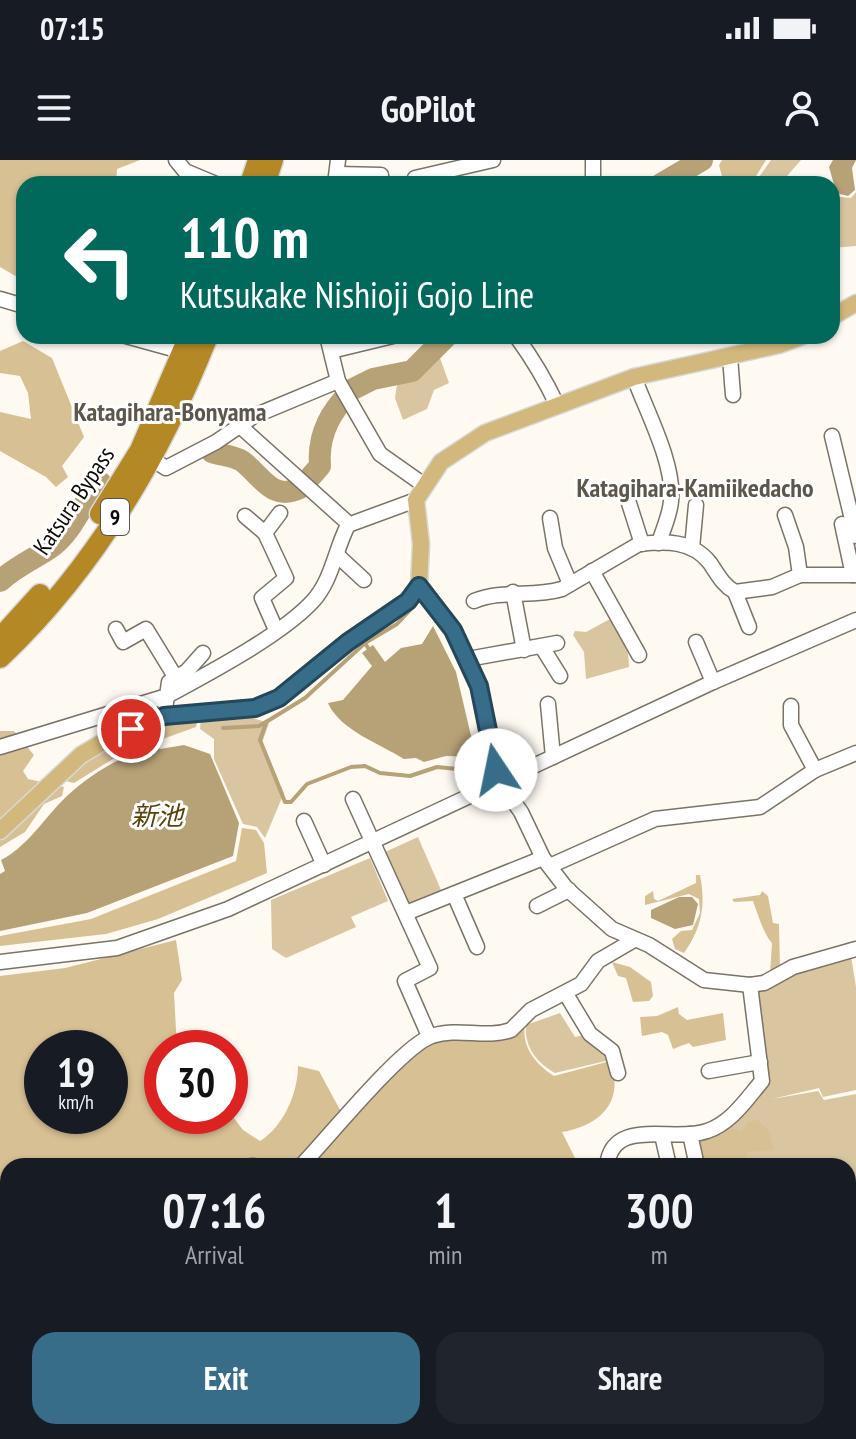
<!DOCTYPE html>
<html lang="en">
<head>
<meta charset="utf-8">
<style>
	:root { --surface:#171b24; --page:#20242c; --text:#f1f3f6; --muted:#9ea1a6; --accent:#376d89 }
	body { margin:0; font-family:"PT Sans Narrow","Noto Sans JP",sans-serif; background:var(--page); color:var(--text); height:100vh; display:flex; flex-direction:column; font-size:30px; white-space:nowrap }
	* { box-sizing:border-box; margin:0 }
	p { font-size:26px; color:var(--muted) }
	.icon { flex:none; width:44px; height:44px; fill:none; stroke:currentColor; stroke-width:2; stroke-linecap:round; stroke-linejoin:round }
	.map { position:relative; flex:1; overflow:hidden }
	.drawer { position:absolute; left:0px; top:998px; width:856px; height:282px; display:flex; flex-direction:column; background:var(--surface); border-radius:24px 24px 0 0; box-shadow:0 2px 6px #0004 }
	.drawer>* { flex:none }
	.hud { position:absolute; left:16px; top:16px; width:824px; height:168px; border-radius:24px; box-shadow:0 2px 6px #0004; background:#00695c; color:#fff; overflow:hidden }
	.speed { position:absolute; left:24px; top:870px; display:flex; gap:16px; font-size:40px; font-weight:700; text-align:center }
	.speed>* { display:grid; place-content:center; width:104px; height:104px; border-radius:50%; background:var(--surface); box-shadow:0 2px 6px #0004; line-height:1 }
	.speed small { font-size:20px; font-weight:400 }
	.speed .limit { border:12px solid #d22; background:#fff; color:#111 }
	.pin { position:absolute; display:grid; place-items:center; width:68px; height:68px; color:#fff; margin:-34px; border:4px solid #fff; border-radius:50%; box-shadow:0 2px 8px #0007 }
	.me { position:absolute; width:88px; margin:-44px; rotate:349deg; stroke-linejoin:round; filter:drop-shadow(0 0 6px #0008) }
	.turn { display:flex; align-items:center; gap:28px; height:168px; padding:0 32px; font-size:36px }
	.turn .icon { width:104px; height:104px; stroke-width:2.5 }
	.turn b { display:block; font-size:56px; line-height:68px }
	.eta { display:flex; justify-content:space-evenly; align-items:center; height:136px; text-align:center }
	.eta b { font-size:48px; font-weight:600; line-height:56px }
	.primary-button { display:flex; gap:16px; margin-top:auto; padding:16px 32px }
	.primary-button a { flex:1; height:92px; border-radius:24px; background:var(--accent); color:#fff; font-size:32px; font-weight:600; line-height:92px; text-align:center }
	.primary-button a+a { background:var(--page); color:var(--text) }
	.status { display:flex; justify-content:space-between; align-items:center; height:56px; padding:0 40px; background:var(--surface); direction:ltr }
	.status svg { height:22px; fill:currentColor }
	header { display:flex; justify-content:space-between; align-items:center; height:104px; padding:0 32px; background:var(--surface); font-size:36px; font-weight:600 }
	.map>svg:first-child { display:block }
</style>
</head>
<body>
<div class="status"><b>07:15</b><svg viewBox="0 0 49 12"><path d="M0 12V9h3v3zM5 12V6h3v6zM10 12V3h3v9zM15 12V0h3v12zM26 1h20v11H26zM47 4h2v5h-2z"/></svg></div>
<header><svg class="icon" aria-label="menu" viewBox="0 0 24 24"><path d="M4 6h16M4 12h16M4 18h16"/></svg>GoPilot<svg class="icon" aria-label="person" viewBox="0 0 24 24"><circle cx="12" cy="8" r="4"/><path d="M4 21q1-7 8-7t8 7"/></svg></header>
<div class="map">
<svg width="856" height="1279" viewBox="0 0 856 1279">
	<rect width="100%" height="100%" fill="#fefaf2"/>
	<g fill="#d9c5a0">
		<path d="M 771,0 L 801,0 L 780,24 L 754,24 Z"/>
		<path d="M 856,32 L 856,86 L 832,88 L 832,36 L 851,38 Z"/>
		<path d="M 432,195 L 440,198 L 449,223 L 434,230 L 427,249 L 403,260 L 395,238 L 398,218 L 415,213 Z"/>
		<path d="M 610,459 C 624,465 629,492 629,507 L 586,519 L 584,492 L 573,475 L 575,471 L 586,472 Z"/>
		<path d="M 246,556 L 269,563 L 262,583 L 284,633 L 265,678 L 257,667 L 243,664 L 214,599 L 214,579 L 200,569 L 201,557 Z"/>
		<path d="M 418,677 L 441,730 L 408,744 L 385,692 Z"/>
		<path d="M 370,698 L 388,741 L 351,757 L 356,767 L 286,798 L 272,789 L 271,740 Z"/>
		<path d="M 851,796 L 856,827 L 856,930 L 823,937 L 819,928 L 772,939 L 818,931 L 824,940 L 856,934 L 856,1044 L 848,1045 L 848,1006 L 701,1006 L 695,980 L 761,924 L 755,832 L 775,825 L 790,813 Z"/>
		<path d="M 560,853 L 575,877 L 584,875 L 607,893 L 610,900 L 555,913 C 537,903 524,887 526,865 Z"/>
	</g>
	<g fill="#d8c095" fill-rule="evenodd">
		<path d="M 0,0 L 140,0 L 117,9 L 116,24 L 24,24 L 24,121 L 0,107 Z"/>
		<path d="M 722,0 L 766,0 L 753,21 L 724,24 L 719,5 Z"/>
		<path d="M 23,181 L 52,198 L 84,277 L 62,306 L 68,317 L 56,327 L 46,317 L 0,291 L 0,252 L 31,259 L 28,233 L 20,216 L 0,213 L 0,191 Z"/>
		<path d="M 198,557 L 196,567 L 121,594 L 74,623 L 62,620 L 66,614 C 108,587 147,561 198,557 Z"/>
		<path d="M 0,571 L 14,571 L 34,595 L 23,611 L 28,619 L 64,627 L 62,636 L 44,644 L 25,672 L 0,687 Z"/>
		<path d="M 242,668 L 256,670 L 264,683 L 267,713 L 158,759 L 106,774 L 0,786 L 0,776 L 91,759 L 236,701 Z"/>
		<path d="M 696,715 L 700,715 C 706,745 702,768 684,793 L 675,789 L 672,779 L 681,771 L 692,770 L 700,753 L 699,739 L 689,734 L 645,745 L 645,736 L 653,731 L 654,739 L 658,741 L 696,723 Z"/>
		<path d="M 762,731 L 768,736 L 773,763 L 779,764 L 780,809 L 770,814 L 772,783 C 764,775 757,752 753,741 L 734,742 L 732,739 L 760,735 Z"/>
		<path d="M 176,780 L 182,820 L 174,833 L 177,888 L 162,888 L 162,956 L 230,953 L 243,970 L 260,981 C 283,967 298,933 298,906 L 319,911 L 345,959 L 423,884 L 525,864 C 521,887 536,904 554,916 L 610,901 C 625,940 602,965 562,972 L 579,1006 L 8,1006 L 8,1272 L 718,1272 L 724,1279 L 0,1279 L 0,816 L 65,808 ZM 42,888 L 110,888 L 110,956 L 42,956 Z"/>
		<path d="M 612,802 L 630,807 L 651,822 L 653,836 L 649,841 L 633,842 L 626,818 L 618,816 Z"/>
		<path d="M 678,847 L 679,854 L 687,860 L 723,853 L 726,880 L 693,887 L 689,883 L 673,889 L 668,875 L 662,872 L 642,876 L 640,857 L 657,856 Z"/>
		<path d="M 756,959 L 768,969 L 774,990 L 748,992 L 742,1006 L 703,1006 L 697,981 L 729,968 L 742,971 L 747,963 Z"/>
	</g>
	<g fill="#b7a177">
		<path d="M 833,0 L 856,0 L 852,8 L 855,30 L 848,36 L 832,32 L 835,28 L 829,7 Z"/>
		<path d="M 433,466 L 456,512 L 476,597 L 446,596 L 424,602 L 416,598 L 404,599 C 378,583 340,570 328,543 L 343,540 L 372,506 L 362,493 L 373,485 L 385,502 L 401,488 L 422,484 Z"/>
		<path d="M 157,585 L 160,589 L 184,585 L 210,594 L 239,663 L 233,696 L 87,753 L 0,771 L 0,714 L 5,711 L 1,700 C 26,687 41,663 60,643 C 86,616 121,595 157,585 Z"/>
		<path d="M 679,737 L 692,737 L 698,744 L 693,765 L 675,769 L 651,758 L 651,750 Z"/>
	</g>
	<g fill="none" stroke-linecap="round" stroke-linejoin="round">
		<g stroke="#b7a177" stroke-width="4">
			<path d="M 365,483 L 397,464 L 413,447"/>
			<path d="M 266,563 L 260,580 L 285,642 L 291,642 L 307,624 L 351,607 L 365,606 L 380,613 L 410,616 L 437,607 L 477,611"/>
			<path d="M 223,568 L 259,566 L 271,559 L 305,538 L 365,483 L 368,488"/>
		</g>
		<g stroke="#b7a177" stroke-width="22">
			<path d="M 661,24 L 702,0"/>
			<path d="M 351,230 L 373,219 L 412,211 L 447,176"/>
			<path d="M 212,292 C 221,295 234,296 242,301 C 262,316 272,342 300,328"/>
			<path d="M 306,322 L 320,306 C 318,281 326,259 343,240"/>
			<path d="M 0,421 C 19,404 37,398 54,385 C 75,368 82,341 101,323"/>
		</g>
		<defs>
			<g id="minor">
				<path d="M 176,0 L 185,11 L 216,24"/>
				<path d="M 338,14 L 381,15"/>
				<path d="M 335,24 L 338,0"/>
				<path d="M 416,24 L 415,18 L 493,0"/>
				<path d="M 593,24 L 593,0"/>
				<path d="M 0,139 L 24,146"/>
				<path d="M 126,176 L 191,194"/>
				<path d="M 327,176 L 338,221 L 380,294 L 424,325"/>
				<path d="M 516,176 C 532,198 545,219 557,245"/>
				<path d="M 331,191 L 393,176"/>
				<path d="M 730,197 L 733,235"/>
				<path d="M 634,217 C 647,253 675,304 671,341 C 670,355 663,369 659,383"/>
				<path d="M 240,266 L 349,364"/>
				<path d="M 832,276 L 856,376"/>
				<path d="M 152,299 L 166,308 L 216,282 L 254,256 L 338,221"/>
				<path d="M 627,337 L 642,384"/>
				<path d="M 785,355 L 796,387 L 800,415"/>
				<path d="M 245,356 L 265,373 L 286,418 L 262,438 L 276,470"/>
				<path d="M 550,358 L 555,388 L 570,424"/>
				<path d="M 842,364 L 853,415"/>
				<path d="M 265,373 L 280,353"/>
				<path d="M 692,388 L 696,345"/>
				<path d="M 337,395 L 364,420"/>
				<path d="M 592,411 L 639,495"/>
				<path d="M 419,426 L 453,470 L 479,526 L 492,600 L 500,622 L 521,652 L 543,698 L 566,728 L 612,769 L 649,785 L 704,820 L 750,825 L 764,823 L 793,807 L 856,789"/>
				<path d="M 513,432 L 524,490"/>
				<path d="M 735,432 L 749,467"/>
				<path d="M 474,441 C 503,429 532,438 562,429 L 639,384 C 665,381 692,380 710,403 C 718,415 723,425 735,432 L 772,427 L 800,415 L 856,415"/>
				<path d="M 116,469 L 123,482 L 146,469 L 176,518"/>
				<path d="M 696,482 L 713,522"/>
				<path d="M 542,487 L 560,516"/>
				<path d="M 468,499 L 557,483"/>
				<path d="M 548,544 L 553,597"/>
				<path d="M 791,546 L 791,565 L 815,610"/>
				<path d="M 164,556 L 167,536 C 209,513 280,476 312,442 C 332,421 335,390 348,365 L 416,340"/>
				<path d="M 0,587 L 167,536 L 169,522 L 187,511 L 203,493"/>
				<path d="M 353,639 L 430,808 L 405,821 L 429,876"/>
				<path d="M 304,661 L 324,705"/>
				<path d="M 552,705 L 655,659 L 760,647 L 815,610 L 856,593"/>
				<path d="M 454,734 L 477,787"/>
				<path d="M 537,746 L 569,730"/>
				<path d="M 406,753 L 543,698"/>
				<path d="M 0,802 L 117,788 L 228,749 L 713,522 L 856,460"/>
				<path d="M 566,834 L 590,874 L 612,891 L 618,913"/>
				<path d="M 709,911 L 760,902"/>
				<path d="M 690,974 L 697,1006"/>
				<path d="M 662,975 L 669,1006"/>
				<path d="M 251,1006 L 254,1006"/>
				<path d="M 301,1006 C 327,979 403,885 432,876 C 458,867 486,879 511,870 L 531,850 L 581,824 L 598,801 L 634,780"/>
				<path d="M 607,1006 C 612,956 674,983 707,971 C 731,963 746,940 762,921 L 750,825"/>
				<path d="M 848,1087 L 856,1084"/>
				<path d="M 848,1158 L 856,1154"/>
				<path d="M 848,1234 L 856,1230"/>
				<path d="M 845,1272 L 847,1279"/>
			</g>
			<g id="major">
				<path d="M 832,157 L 856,143"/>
				<path d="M 0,671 L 81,595 L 113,576 L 164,556 L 255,548 L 279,538 L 348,482 L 408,441 L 419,426 L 421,384 L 416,340 L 441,302 L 485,273 L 634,217 L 779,185 L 803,176"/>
			</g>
			<g id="highway">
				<path d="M 250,24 L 258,0"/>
				<path d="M 265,24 L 273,0"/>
				<path d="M 100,354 L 140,290 L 189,176"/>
				<path d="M 0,478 L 40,434"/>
				<path d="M 0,498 C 94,409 161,295 208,176"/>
			</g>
		</defs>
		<use href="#minor" stroke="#7a7368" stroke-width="17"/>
		<use href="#major" stroke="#d8d8d7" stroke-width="19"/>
		<use href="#highway" stroke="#d8d8d7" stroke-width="23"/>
		<use href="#minor" stroke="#fff" stroke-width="14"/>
		<use href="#major" stroke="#d3b87d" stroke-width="16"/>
		<use href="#highway" stroke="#b58826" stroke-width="20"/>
	</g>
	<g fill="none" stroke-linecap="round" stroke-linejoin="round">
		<defs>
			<path id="route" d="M 131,569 L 164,556 L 255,548 L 279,538 L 348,482 L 408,441 L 419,426 L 453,470 L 479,526 L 496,610"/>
		</defs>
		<use href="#route" stroke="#244759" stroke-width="20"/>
		<use href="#route" stroke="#376d89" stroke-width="14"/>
	</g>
	<g text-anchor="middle" stroke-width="6" stroke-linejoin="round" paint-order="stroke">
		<rect fill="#fff" stroke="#565451" stroke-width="2" x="101" y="339" width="28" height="36" rx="6"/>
		<g font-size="22" font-weight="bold" fill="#0d0b07">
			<text x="115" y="365">9</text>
		</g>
		<g font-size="24" fill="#0d0b07" stroke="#fff">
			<text transform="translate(74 341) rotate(-56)" y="8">Katsura Bypass</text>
		</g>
		<g font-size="26" font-weight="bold" fill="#5c564b" stroke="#fff">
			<text x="170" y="261">Katagihara-Bonyama</text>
			<text x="695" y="337">Katagihara-Kamiikedacho</text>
		</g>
		<g font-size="26" font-style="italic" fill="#59410b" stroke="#fff">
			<text x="157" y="665">新池</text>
		</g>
	</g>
</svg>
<div class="speed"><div>19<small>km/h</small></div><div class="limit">30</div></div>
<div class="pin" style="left:131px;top:569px;background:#d93025"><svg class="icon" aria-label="arrive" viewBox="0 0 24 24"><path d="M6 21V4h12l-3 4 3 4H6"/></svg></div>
<svg class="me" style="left:496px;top:610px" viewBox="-20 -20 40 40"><circle r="19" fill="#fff"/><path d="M0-13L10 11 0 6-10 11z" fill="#376d89"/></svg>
<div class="hud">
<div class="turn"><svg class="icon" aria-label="left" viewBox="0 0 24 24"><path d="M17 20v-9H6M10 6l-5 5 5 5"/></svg><div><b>110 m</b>Kutsukake Nishioji Gojo Line</div></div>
</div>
<section class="drawer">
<div class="eta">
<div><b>07:16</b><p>Arrival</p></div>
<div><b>1</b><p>min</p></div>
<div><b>300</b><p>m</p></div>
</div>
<div class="primary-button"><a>Exit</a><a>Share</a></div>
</section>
</div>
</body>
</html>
